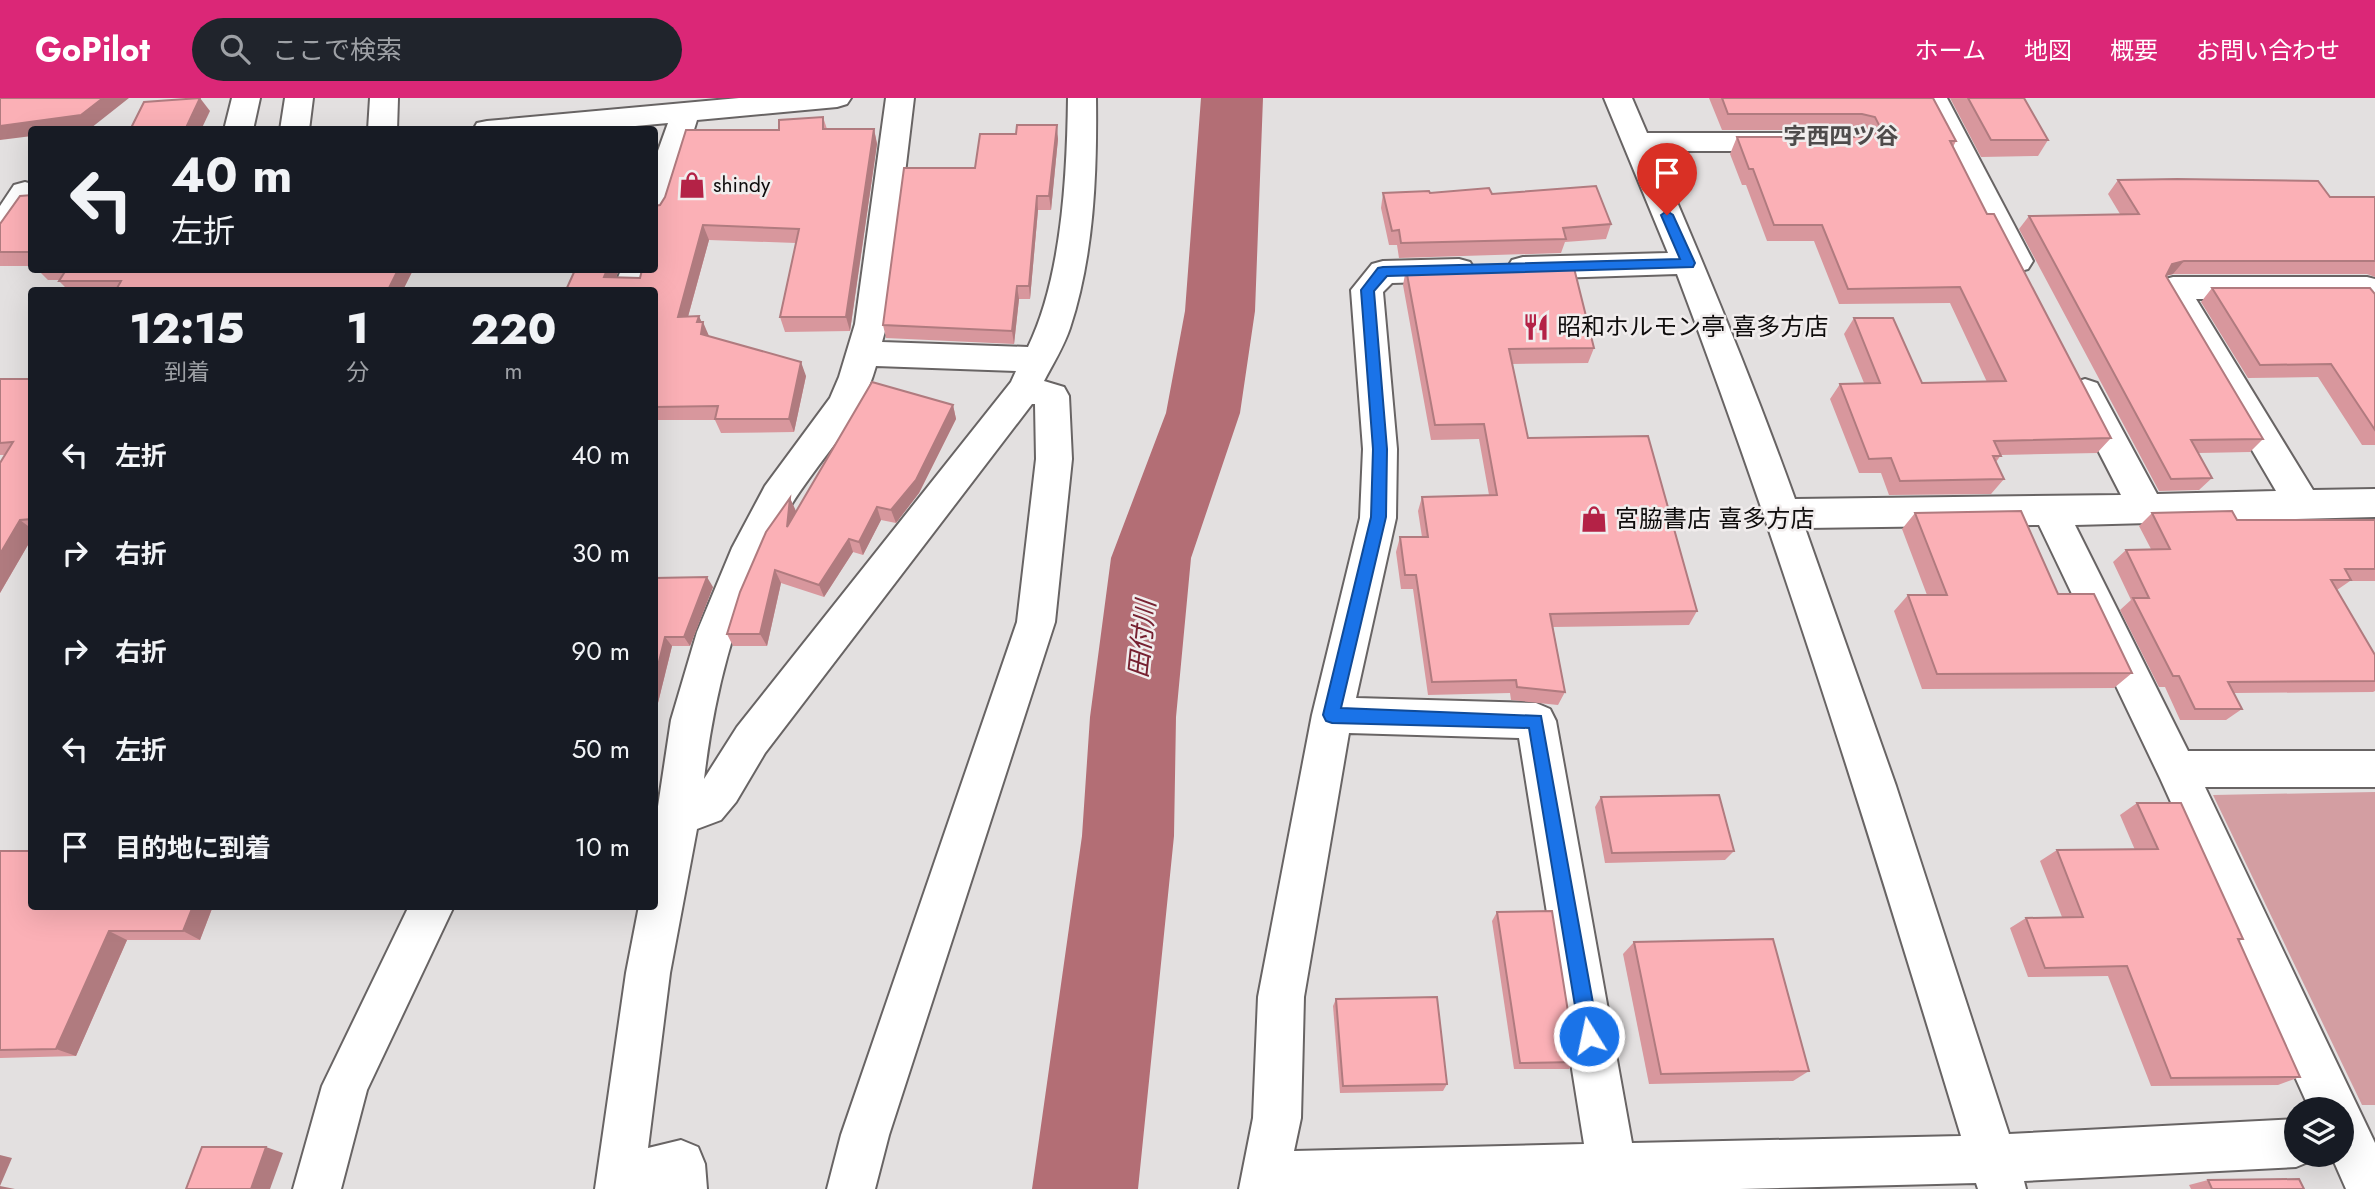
<!DOCTYPE html>
<html lang="ja">
<head>
<meta charset="utf-8">
<style>
	:root { --surface:#171b24; --page:#20242c; --text:#f1f3f6; --muted:#9ea1a6; --accent:#db2777 }
	body { margin:0; font-family:Jost,"Noto Sans JP",sans-serif; background:var(--page); color:var(--text); height:100vh; display:flex; flex-direction:column; font-size:26px; white-space:nowrap }
	* { box-sizing:border-box; margin:0 }
	p { font-size:23px; color:var(--muted) }
	.icon { flex:none; width:38px; height:38px; fill:none; stroke:currentColor; stroke-width:2; stroke-linecap:round; stroke-linejoin:round }
	.map { position:relative; flex:1; overflow:hidden }
	.drawer { position:absolute; left:28px; top:189px; width:630px; height:623px; display:flex; flex-direction:column; background:var(--surface); border-radius:7px; box-shadow:0 7px 28px #0002 }
	.drawer>* { flex:none }
	.guide { position:absolute; left:28px; top:28px; width:630px; height:147px; border-radius:7px; box-shadow:0 7px 28px #0002; background:#171b24; color:var(--text); overflow:hidden }
	.fabs { position:absolute; left:2284px; top:999px; display:grid; gap:14px }
	.fabs a { display:grid; place-items:center; width:70px; height:70px; border-radius:50%; background:var(--surface); box-shadow:0 7px 28px #0002; font-size:35px }
	.pin { position:absolute; display:grid; place-items:center; width:60px; height:60px; color:#fff; margin:-72px -30px; border-radius:50% 50% 50% 0; rotate:-45deg; box-shadow:0 0 7px #0007 }
	.pin .icon { rotate:45deg }
	.me { position:absolute; width:77px; margin:-38px; rotate:350deg; stroke-linejoin:round; filter:drop-shadow(0 0 5px #0008) }
	.turn { display:flex; align-items:center; gap:24px; height:147px; padding:0 28px; font-size:32px }
	.turn .icon { width:91px; height:91px; stroke-width:2.5 }
	.turn b { display:block; font-size:49px; line-height:60px }
	.eta { display:flex; justify-content:space-evenly; align-items:center; height:119px; text-align:center }
	.eta b { font-size:42px; font-weight:800; line-height:49px }
	ul { padding:0; list-style:none }
	li { display:flex; align-items:center; gap:21px; height:98px; padding:0 28px }
	li div { flex:1 }
	li b { display:block; font-size:26px }
	li em { font-style:normal }
	header { display:flex; align-items:center; gap:42px; box-sizing:border-box; height:98px; padding:0 35px; background:var(--accent); color:#fff }
	header strong { font-size:33px }
	nav { display:flex; gap:38px; margin-inline-start:auto; font-size:24px }
	.search { width:490px; height:63px; background:var(--page); display:flex; align-items:center; gap:18px; box-sizing:border-box; padding:0 24px; border-radius:38px; color:var(--muted); font-size:26px }
	.map>svg:first-child { display:block }
</style>
</head>
<body>
<header>
<strong>GoPilot</strong>
<div class="search"><svg class="icon" aria-label="search" viewBox="0 0 24 24"><circle cx="10" cy="10" r="6"/><path d="M15 15l6 6"/></svg>ここで検索</div>
<nav><a>ホーム</a><a>地図</a><a>概要</a><a>お問い合わせ</a></nav>
</header>
<div class="map">
<svg width="2375" height="1091" viewBox="0 0 2375 1091">
	<rect width="100%" height="100%" fill="#e3e0e0"/>
	<path fill="#d39ea2" d="M 2375,694 L 2375,1007 L 2362,1007 L 2213,697 Z"/>
	<g fill="none" stroke-linecap="round" stroke-linejoin="round">
		<path fill="#b36e75" fill-rule="evenodd" d="M 1201,0 L 1263,0 L 1255,213 L 1240,315 L 1191,460 L 1176,619 L 1174,738 L 1138,1091 L 1032,1091 L 1082,738 L 1090,619 L 1111,460 L 1166,315 L 1185,213 Z"/>
		<defs>
			<g id="minor">
				<path d="M 232,0 L 260,0 L 253,32 L 224,32 Z"/>
				<path d="M 285,0 L 313,0 L 309,32 L 280,32 Z"/>
				<path d="M 370,0 L 398,0 L 397,32 L 368,32 Z"/>
				<path d="M 739,0 L 851,0 L 847,6 L 837,9 L 697,22 L 669,112 L 665,119 L 654,122 L 654,64 L 668,25 L 592,32 L 473,32 L 477,25 L 487,23 Z"/>
				<path d="M 886,0 L 914,0 L 887,226 L 882,244 L 1028,249 C 1062,179 1067,77 1068,0 L 1096,0 C 1097,76 1094,157 1070,230 C 1064,248 1053,266 1044,283 L 1064,289 L 1069,298 L 1072,361 L 1055,524 L 889,1037 L 875,1091 L 827,1091 L 841,1037 L 1017,524 L 1036,361 L 1035,306 L 1032,306 L 765,655 L 736,704 L 721,722 L 697,731 L 670,875 L 648,1050 L 681,1042 L 698,1049 L 705,1066 L 707,1091 L 595,1091 L 626,875 L 639,808 L 654,808 L 654,735 L 671,622 L 697,534 L 732,450 L 765,388 L 830,300 L 839,279 L 855,226 ZM 876,268 L 1016,273 L 1011,284 L 737,629 L 704,681 C 715,587 741,490 790,409 C 819,361 861,323 876,268 Z"/>
				<path d="M 1604,0 L 1632,0 L 1647,35 L 1787,35 L 1797,37 L 1802,44 L 1797,51 L 1787,53 L 1655,53 C 1705,168 1753,284 1795,401 L 2121,397 L 2068,294 L 2073,285 L 2085,281 L 2097,285 L 2157,396 L 2276,393 L 2157,190 L 2162,182 L 2173,179 L 2367,179 L 2375,181 L 2375,212 L 2364,209 L 2358,201 L 2196,201 L 2313,392 L 2375,391 L 2375,419 L 2075,427 L 2188,653 L 2375,653 L 2375,689 L 2205,689 L 2375,1045 L 2375,1091 L 2346,1091 L 2331,1057 L 2342,1057 L 2342,1012 L 2310,1012 L 2160,680 L 2039,427 L 1805,430 L 1896,688 L 2009,1036 L 2296,1021 L 2296,1057 L 2315,1057 L 2313,1062 L 2296,1069 L 2024,1083 L 2026,1091 L 1978,1091 L 1976,1085 L 1740,1091 L 1239,1091 L 1253,1020 L 1258,899 L 1312,617 L 1360,420 L 1363,351 L 1351,192 L 1372,166 L 1383,163 L 1459,161 L 1470,164 L 1475,172 L 1470,180 L 1459,183 L 1392,185 L 1383,194 L 1397,351 L 1396,420 L 1356,600 L 1536,605 L 1550,611 L 1556,623 L 1632,1045 L 1961,1038 C 1873,748 1784,459 1677,176 L 1523,181 L 1512,178 L 1507,170 L 1512,162 L 1523,159 L 1668,155 ZM 1349,635 L 1519,640 L 1584,1046 L 1294,1053 L 1301,1020 L 1304,899 Z"/>
				<path d="M 1919,0 L 1947,0 L 2033,163 L 2028,171 L 2017,174 L 2006,171 Z"/>
				<path d="M 25,84 L 32,86 L 32,107 L 11,138 L 0,141 L 0,108 L 14,87 Z"/>
				<path d="M 621,172 L 651,172 L 645,192 L 613,192 Z"/>
				<path d="M 409,808 L 454,808 L 367,992 L 341,1091 L 293,1091 L 322,988 Z"/>
			</g>
		</defs>
		<use href="#minor" stroke="#686464" stroke-width="4"/>
		<use href="#minor" fill="#fff" fill-rule="evenodd"/>
	</g>
	<g fill="#d8979d">
		<path d="M 1709,0 L 1933,0 L 1956,43 L 1953,49 L 1987,116 L 2111,340 L 2097,355 L 2001,357 L 1996,364 L 2004,381 L 1991,396 L 1889,397 L 1881,375 L 1859,375 L 1830,301 L 1840,286 L 1864,285 L 1844,236 L 1854,220 L 1922,285 L 1987,284 L 1950,205 L 1839,206 L 1814,143 L 1767,143 L 1746,87 L 1742,87 L 1730,56 L 1737,39 L 1863,39 L 1868,38 L 1866,35 L 1854,32 L 1722,32 Z"/>
		<path d="M 1950,0 L 2024,0 L 2048,42 L 2038,58 L 1981,59 Z"/>
		<path d="M 823,19 L 827,31 L 874,31 L 877,46 L 850,233 L 785,234 L 780,219 L 796,145 L 709,142 L 688,219 L 701,224 L 709,238 L 806,278 L 794,334 L 721,335 L 715,322 L 654,322 L 654,192 L 575,172 L 619,172 L 616,179 L 640,180 L 660,107 L 779,32 Z"/>
		<path d="M 1058,41 L 1051,112 L 1038,112 L 1030,201 L 1019,201 L 1014,246 L 886,240 L 883,227 L 975,70 Z"/>
		<path d="M 2118,82 L 2330,99 L 2375,99 L 2375,179 L 2367,176 L 2173,176 L 2166,178 L 2263,341 L 2250,354 L 2198,355 L 2212,380 L 2199,392 L 2159,393 L 2019,131 L 2029,118 L 2120,116 L 2108,96 Z"/>
		<path d="M 1383,95 L 1492,96 L 1611,126 L 1606,141 L 1565,144 L 1561,155 L 1399,160 L 1397,147 L 1389,147 L 1381,110 Z"/>
		<path d="M 32,97 L 32,168 L 0,168 L 0,126 Z"/>
		<path d="M 1406,171 L 1594,250 L 1588,265 L 1512,266 L 1528,340 L 1697,513 L 1689,527 L 1553,529 L 1565,594 L 1558,607 L 1511,602 L 1510,595 L 1428,597 L 1413,491 L 1401,491 L 1396,454 L 1400,439 L 1422,439 L 1418,413 L 1422,399 L 1489,397 L 1479,341 L 1431,342 L 1403,187 Z"/>
		<path d="M 38,172 L 413,172 L 403,192 L 68,192 L 59,183 L 59,182 L 48,182 Z"/>
		<path d="M 2212,190 L 2375,196 L 2375,347 L 2362,347 L 2318,279 L 2248,280 L 2201,204 Z"/>
		<path d="M 0,281 L 32,281 L 32,440 L 0,495 L 0,365 L 5,357 L 0,357 Z"/>
		<path d="M 953,307 L 956,321 L 919,395 L 896,425 L 881,422 L 863,457 L 853,454 L 824,499 L 781,485 L 767,548 L 733,548 L 727,536 L 790,400 L 796,415 Z"/>
		<path d="M 1915,415 L 2058,496 L 2132,575 L 2114,590 L 1922,591 L 1894,513 L 1908,497 L 1927,497 L 1902,431 Z"/>
		<path d="M 2152,415 L 2237,422 L 2375,422 L 2375,483 L 2350,483 L 2337,492 L 2375,557 L 2375,593 L 2373,594 L 2234,595 L 2242,611 L 2226,622 L 2180,622 L 2165,589 L 2159,589 L 2120,512 L 2131,502 L 2113,464 L 2126,452 L 2151,451 L 2139,428 Z"/>
		<path d="M 654,480 L 713,489 L 690,548 L 672,548 L 654,621 Z"/>
		<path d="M 1601,699 L 1734,753 L 1725,762 L 1605,765 L 1595,709 Z"/>
		<path d="M 2137,705 L 2243,841 L 2239,843 L 2300,979 L 2278,987 L 2151,988 L 2108,878 L 2028,879 L 2010,830 L 2026,820 L 2062,819 L 2040,763 L 2057,752 L 2135,752 L 2120,717 Z"/>
		<path d="M 0,753 L 213,808 L 200,842 L 127,842 L 76,958 L 0,960 Z"/>
		<path d="M 1497,814 L 1576,964 L 1569,971 L 1514,971 L 1492,823 Z"/>
		<path d="M 1634,844 L 1809,973 L 1793,983 L 1649,986 L 1623,856 Z"/>
		<path d="M 1336,901 L 1447,986 L 1443,993 L 1340,995 L 1333,908 Z"/>
		<path d="M 2208,1082 L 2304,1091 L 2191,1091 L 2189,1087 Z"/>
	</g>
	<g fill="#b07b7f">
		<path d="M 103,0 L 129,0 L 91,30 L 81,32 L 32,32 L 32,38 L 0,42 L 0,28 Z"/>
		<path d="M 200,0 L 210,13 L 201,32 L 185,32 Z"/>
		<path d="M 1057,27 L 1058,41 L 1051,112 L 1049,98 Z"/>
		<path d="M 874,31 L 877,46 L 850,233 L 846,219 Z"/>
		<path d="M 1037,98 L 1038,112 L 1030,201 L 1029,188 Z"/>
		<path d="M 703,127 L 709,142 L 684,233 L 678,219 Z"/>
		<path d="M 2184,163 L 2173,176 L 2161,179 L 2172,166 Z"/>
		<path d="M 398,172 L 413,172 L 403,192 L 388,192 Z"/>
		<path d="M 607,172 L 619,172 L 611,192 L 604,179 Z"/>
		<path d="M 1017,188 L 1019,201 L 1014,246 L 1012,233 Z"/>
		<path d="M 699,218 L 703,227 L 703,224 L 709,238 L 708,250 L 697,224 Z"/>
		<path d="M 801,264 L 806,278 L 794,334 L 789,321 Z"/>
		<path d="M 953,307 L 956,321 L 919,395 L 896,425 L 891,412 Z"/>
		<path d="M 790,400 L 796,413 L 793,442 L 787,429 Z"/>
		<path d="M 877,409 L 881,422 L 863,457 L 859,444 Z"/>
		<path d="M 20,422 L 32,431 L 32,440 L 0,495 L 0,456 Z"/>
		<path d="M 849,441 L 853,454 L 824,499 L 819,487 Z"/>
		<path d="M 775,472 L 781,485 L 767,548 L 760,536 Z"/>
		<path d="M 707,479 L 713,489 L 690,548 L 684,539 Z"/>
		<path d="M 665,539 L 672,548 L 654,621 L 654,584 Z"/>
		<path d="M 193,808 L 213,808 L 200,842 L 183,833 Z"/>
		<path d="M 109,833 L 127,842 L 76,958 L 56,951 Z"/>
		<path d="M 266,1049 L 283,1055 L 270,1091 L 251,1091 Z"/>
		<path d="M 0,1057 L 12,1060 L 0,1088 L 15,1091 L 0,1091 Z"/>
	</g>
	<g fill="#fbb0b6" stroke="#b07b7f" stroke-width="2">
		<path d="M 0,0 L 103,0 L 81,17 L 0,28 Z"/>
		<path d="M 200,0 L 185,32 L 130,32 L 144,4 Z"/>
		<path d="M 1722,0 L 1933,0 L 1956,43 L 1950,43 L 1987,116 L 1994,116 L 2111,340 L 1994,343 L 2001,358 L 1993,358 L 2004,381 L 1900,383 L 1891,360 L 1869,361 L 1840,286 L 1880,285 L 1854,220 L 1893,220 L 1922,285 L 2006,283 L 1960,189 L 1848,191 L 1822,127 L 1774,127 L 1753,71 L 1749,71 L 1737,39 L 1863,39 L 1873,37 L 1880,29 L 1875,19 L 1862,16 L 1728,16 Z"/>
		<path d="M 1968,0 L 2024,0 L 2048,42 L 1991,42 Z"/>
		<path d="M 823,19 L 823,31 L 874,31 L 846,219 L 780,219 L 799,131 L 703,127 L 678,219 L 699,218 L 697,224 L 703,224 L 701,236 L 801,264 L 789,321 L 715,321 L 718,308 L 654,309 L 654,192 L 566,192 L 575,172 L 607,172 L 604,179 L 640,180 L 642,172 L 654,172 L 654,108 L 660,107 L 665,99 L 686,32 L 779,32 L 779,22 Z"/>
		<path d="M 1017,27 L 1057,27 L 1049,98 L 1037,98 L 1029,188 L 1017,188 L 1012,233 L 883,227 L 904,70 L 975,70 L 980,36 L 1016,36 Z"/>
		<path d="M 2177,81 L 2318,83 L 2330,99 L 2375,99 L 2375,163 L 2184,163 L 2172,166 L 2166,178 L 2263,341 L 2191,342 L 2212,380 L 2171,381 L 2029,118 L 2139,116 L 2118,82 Z"/>
		<path d="M 1596,88 L 1611,126 L 1563,130 L 1566,141 L 1401,145 L 1399,132 L 1392,133 L 1383,95 L 1429,93 L 1430,95 L 1489,90 L 1492,96 Z"/>
		<path d="M 32,97 L 32,154 L 0,154 L 0,126 L 20,98 Z"/>
		<path d="M 1573,166 L 1594,250 L 1509,251 L 1528,340 L 1648,338 L 1697,513 L 1550,516 L 1565,594 L 1517,589 L 1516,582 L 1432,584 L 1416,477 L 1405,477 L 1400,439 L 1428,439 L 1422,399 L 1497,397 L 1484,326 L 1435,327 L 1406,171 Z"/>
		<path d="M 66,172 L 398,172 L 388,192 L 116,192 L 121,183 L 59,183 Z"/>
		<path d="M 2212,190 L 2370,190 L 2375,196 L 2375,332 L 2331,266 L 2260,267 Z"/>
		<path d="M 0,281 L 32,281 L 32,421 L 20,422 L 0,456 L 0,365 L 13,344 L 0,345 Z"/>
		<path d="M 872,284 L 953,307 L 916,382 L 891,412 L 877,409 L 859,444 L 849,441 L 819,487 L 775,472 L 760,536 L 727,536 L 740,494 L 766,434 L 790,400 L 787,429 Z"/>
		<path d="M 2021,413 L 2058,496 L 2094,496 L 2132,575 L 1937,576 L 1908,497 L 1947,497 L 1915,415 Z"/>
		<path d="M 2232,413 L 2237,422 L 2375,422 L 2375,471 L 2345,471 L 2351,482 L 2331,482 L 2375,557 L 2375,583 L 2228,584 L 2242,611 L 2195,611 L 2179,578 L 2173,578 L 2133,500 L 2149,500 L 2126,452 L 2170,451 L 2152,415 Z"/>
		<path d="M 707,479 L 684,539 L 665,539 L 654,584 L 654,480 Z"/>
		<path d="M 1719,697 L 1734,753 L 1612,755 L 1601,699 Z"/>
		<path d="M 2137,705 L 2181,705 L 2243,841 L 2238,841 L 2300,979 L 2171,980 L 2127,868 L 2045,870 L 2026,820 L 2083,819 L 2057,752 L 2158,751 Z"/>
		<path d="M 0,753 L 32,753 L 32,808 L 193,808 L 183,833 L 109,833 L 56,951 L 0,952 Z"/>
		<path d="M 1552,813 L 1576,964 L 1520,965 L 1497,814 Z"/>
		<path d="M 1773,841 L 1809,973 L 1661,976 L 1634,844 Z"/>
		<path d="M 1437,899 L 1447,986 L 1343,988 L 1336,901 Z"/>
		<path d="M 202,1049 L 266,1049 L 251,1091 L 186,1091 Z"/>
		<path d="M 2299,1081 L 2304,1091 L 2212,1091 L 2208,1082 Z"/>
	</g>
	<path fill="#1a73e8" stroke="#114b97" stroke-width="2" d="M 1667,113 L 1673,117 L 1695,165 L 1693,169 L 1387,178 L 1374,193 L 1387,351 L 1386,419 L 1341,610 L 1541,618 L 1599,938 L 1596,945 L 1589,947 L 1583,945 L 1580,938 L 1529,630 L 1332,625 L 1326,623 L 1323,617 L 1371,419 L 1373,351 L 1361,192 L 1378,170 L 1383,169 L 1680,161 L 1661,117 Z"/>
	<defs>
		<symbol id="shop-bare" viewBox="-9 -9 18 18"><path d="M-5-2.5h2.3a2.7 3.5 0 0 1 5.4 0H5L5.5 6h-11ZM-1.5-2.5h3a1.5 2.3 0 0 0-3 0Z" fill="#b42246" stroke="#f1eded" stroke-width="2.5" paint-order="stroke"/></symbol>
		<symbol id="restaurant-bare" viewBox="-9 -9 18 18"><path d="M-5-6h1v4h1v-4h1v4h1v-4h1v5L-1.5 .5V6h-2V.5L-5-1ZM5-6V6H3V1.5H1.5Q1.5-4 5-6Z" fill="#b42246" stroke="#f1eded" stroke-width="2.5" paint-order="stroke"/></symbol>
	</defs>
	<g fill-rule="evenodd">
		<use href="#shop-bare" x="673" y="68" width="38" height="38"/>
		<use href="#restaurant-bare" x="1517" y="210" width="38" height="38"/>
		<use href="#shop-bare" x="1575" y="402" width="38" height="38"/>
	</g>
	<g text-anchor="middle" stroke-width="5" stroke-linejoin="round" paint-order="stroke">
		<g font-size="21" fill="#0f0d0d" stroke="#f1eded" text-anchor="start">
			<text x="713" y="94">shindy</text>
		</g>
		<g font-size="23" font-weight="bold" fill="#4e4b4b" stroke="#f1eded">
			<text x="1841" y="46">字西四ツ谷</text>
		</g>
		<g font-size="24" fill="#0f0d0d" stroke="#f1eded" text-anchor="start">
			<text x="1557" y="237">昭和ホルモン亭 喜多方店</text>
			<text x="1615" y="429">宮脇書店 喜多方店</text>
		</g>
		<g font-size="26" font-style="italic" fill="#762131" stroke="#f1eded">
			<text transform="translate(1142 541) rotate(-84)" y="9">田付川</text>
		</g>
	</g>
</svg>
<div class="fabs">
<a><svg class="icon" aria-label="layers" viewBox="0 0 24 24"><path d="M12 4l9 5-9 5-9-5zM3 14l9 5 9-5"/></svg></a>
</div>
<div class="pin" style="left:1667px;top:117px;background:#d93025"><svg class="icon" aria-label="arrive" viewBox="0 0 24 24"><path d="M6 21V4h12l-3 4 3 4H6"/></svg></div>
<svg class="me" style="left:1589px;top:938px" viewBox="-20 -20 40 40"><circle r="17" fill="#1a73e8" stroke="#fff" stroke-width="3"/><path d="M0-11L8 9 0 5-8 9z" fill="#fff"/></svg>
<div class="guide">
<div class="turn"><svg class="icon" aria-label="left" viewBox="0 0 24 24"><path d="M17 20v-9H6M10 6l-5 5 5 5"/></svg><div><b>40 m</b>左折</div></div>
</div>
<section class="drawer">
<div class="eta">
<div><b>12:15</b><p>到着</p></div>
<div><b>1</b><p>分</p></div>
<div><b>220</b><p>m</p></div>
</div>
<ul>
<li><svg class="icon" aria-label="left" viewBox="0 0 24 24"><path d="M17 20v-9H6M10 6l-5 5 5 5"/></svg><div><b>左折</b></div><em>40 m</em></li>
<li><svg class="icon" aria-label="right" viewBox="0 0 24 24"><path d="M7 20v-9h11M14 6l5 5-5 5"/></svg><div><b>右折</b></div><em>30 m</em></li>
<li><svg class="icon" aria-label="right" viewBox="0 0 24 24"><path d="M7 20v-9h11M14 6l5 5-5 5"/></svg><div><b>右折</b></div><em>90 m</em></li>
<li><svg class="icon" aria-label="left" viewBox="0 0 24 24"><path d="M17 20v-9H6M10 6l-5 5 5 5"/></svg><div><b>左折</b></div><em>50 m</em></li>
<li><svg class="icon" aria-label="arrive" viewBox="0 0 24 24"><path d="M6 21V4h12l-3 4 3 4H6"/></svg><div><b>目的地に到着</b></div><em>10 m</em></li>
</ul>
</section>
</div>
</body>
</html>
